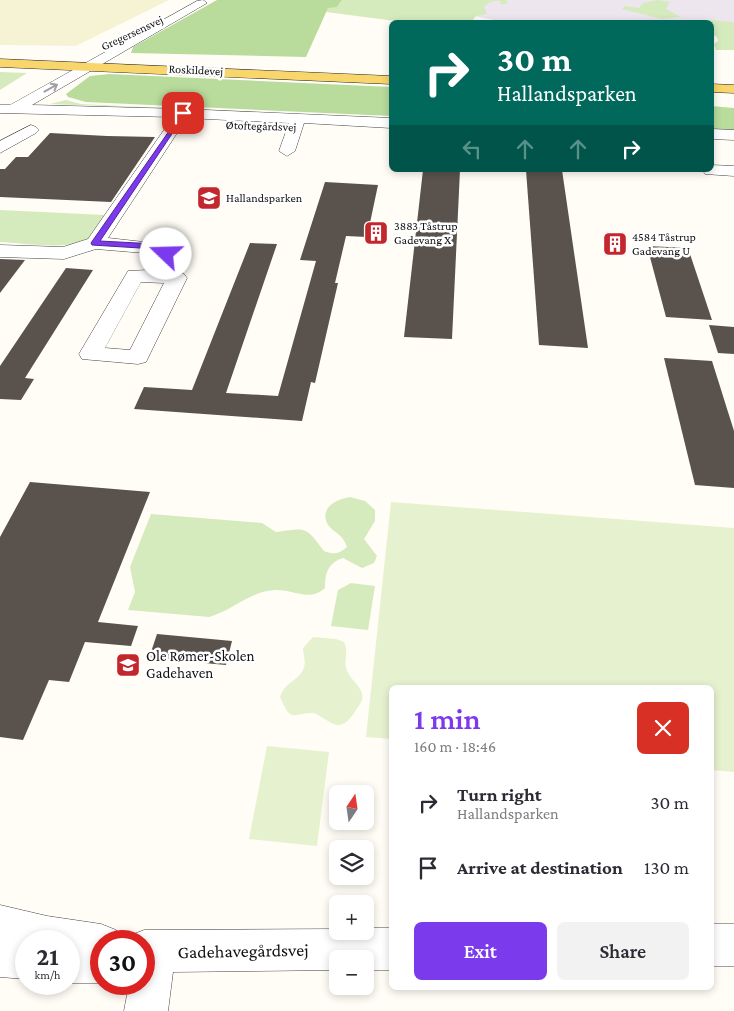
<!DOCTYPE html>
<html lang="en">
<head>
<meta charset="utf-8">
<style>
	:root { --surface:#fff; --page:#f2f2f3; --text:#2b2b33; --muted:#7c7c81; --accent:#7c3aed }
	body { margin:0; font-family:"Crimson Pro",serif; background:var(--page); color:var(--text); height:100vh; display:flex; flex-direction:column; font-size:19px; white-space:nowrap }
	* { box-sizing:border-box; margin:0 }
	p { font-size:16px; color:var(--muted) }
	.icon { flex:none; width:28px; height:28px; fill:none; stroke:currentColor; stroke-width:2; stroke-linecap:round; stroke-linejoin:round }
	.map { position:relative; flex:1; overflow:hidden }
	.panel { position:absolute; left:389px; top:685px; width:325px; height:305px; display:flex; flex-direction:column; background:var(--surface); border-radius:8px; box-shadow:0 2px 8px #0003 }
	.panel>* { flex:none }
	.guide { position:absolute; left:389px; top:20px; width:325px; height:152px; border-radius:8px; box-shadow:0 2px 8px #0003; background:#00695c; color:#fff; overflow:hidden }
	.needle { width:32px; rotate:13deg }
	.fabs { position:absolute; left:329px; top:785px; display:grid; gap:10px }
	.fabs a { display:grid; place-items:center; width:45px; height:45px; border-radius:8px; background:var(--surface); box-shadow:0 2px 8px #0003; font-size:25px }
	.speed { position:absolute; left:15px; top:930px; display:flex; gap:10px; font-size:25px; font-weight:700; text-align:center }
	.speed>* { display:grid; place-content:center; width:65px; height:65px; border-radius:50%; background:var(--surface); box-shadow:0 2px 8px #0003; line-height:1 }
	.speed small { font-size:12px; font-weight:400 }
	.speed .limit { border:8px solid #d22; background:#fff; color:#111 }
	.pin { position:absolute; display:grid; place-items:center; width:42px; height:42px; color:#fff; margin:-21px; border-radius:10px; box-shadow:0 2px 8px #0006 }
	.me { position:absolute; width:55px; margin:-28px; rotate:291deg; stroke-linejoin:round; filter:drop-shadow(0 0 4px #0008) }
	.turn { display:flex; align-items:center; gap:18px; height:105px; padding:0 25px; font-size:22px }
	.turn .icon { width:65px; height:65px; stroke-width:2.5 }
	.turn b { display:block; font-size:35px; line-height:42px }
	.lanes { display:flex; align-items:center; height:48px; padding:0 25px; background:#0003; justify-content:center; gap:25px; direction:ltr }
	.lanes .off { opacity:.35 }
	.round { display:grid; place-items:center; flex:none; width:52px; height:52px; border-radius:8px; background:var(--page) }
	.head { display:flex; align-items:center; justify-content:space-between; height:85px; padding:0 25px }
	h1 { font-size:30px; font-weight:600; line-height:38px; color:var(--accent) }
	.button { display:flex; gap:10px; margin-top:auto; padding:10px 25px }
	.button a { flex:1; height:58px; border-radius:8px; background:var(--accent); color:#fff; font-size:20px; font-weight:600; line-height:58px; text-align:center }
	.button a+a { background:var(--page); color:var(--text) }
	ul { padding:0; list-style:none }
	li { display:flex; align-items:center; gap:15px; height:65px; padding:0 25px }
	li div { flex:1 }
	li b { display:block; font-size:19px }
	li em { font-style:normal }
	.map>svg:first-child { display:block }
</style>
</head>
<body>
<div class="map">
<svg width="734" height="1011" viewBox="0 0 734 1011">
	<rect width="100%" height="100%" fill="#fffdf5"/>
	<path fill="#eee6ef" d="M 394,0 L 734,0 L 734,36 L 711,35 L 711,22 L 499,21 Z"/>
	<path fill="#f6f3d4" d="M 0,0 L 169,0 L 76,46 L 0,45 Z"/>
	<g fill="#d5ebbd">
		<path d="M 342,0 L 506,0 L 508,4 L 501,4 L 500,1 C 493,0 489,2 484,7 L 487,14 L 476,16 L 471,22 L 403,22 L 326,12 L 328,7 L 337,7 Z"/>
		<path d="M 658,0 L 670,2 L 666,9 L 681,17 L 662,19 L 622,9 L 625,6 L 639,8 L 643,3 Z"/>
		<path d="M 710,20 L 734,22 L 734,50 L 716,50 L 714,44 L 718,41 L 717,37 L 711,34 L 711,22 L 682,22 Z"/>
		<path d="M 0,72 L 27,73 L 0,90 Z"/>
		<path d="M 66,100 L 81,104 L 184,109 L 50,104 Z"/>
		<path d="M 0,210 L 105,215 C 101,221 98,231 93,236 C 75,252 24,243 0,242 Z"/>
		<path d="M 350,497 L 365,501 L 375,510 L 375,521 L 364,539 L 377,556 L 374,563 L 362,568 L 343,558 C 328,563 325,573 325,588 C 310,602 295,590 277,590 C 253,589 232,611 209,617 L 128,610 L 135,592 L 130,567 L 151,514 L 262,523 L 276,532 C 307,528 305,526 324,551 C 334,555 339,554 347,547 C 342,532 331,532 327,523 C 320,507 337,499 350,497 Z"/>
		<path d="M 351,583 L 375,586 L 368,630 L 331,626 L 338,590 Z"/>
	</g>
	<g fill="#b9dc9c">
		<path d="M 217,0 L 342,0 L 337,7 L 328,8 L 306,57 L 131,53 L 133,47 Z"/>
		<path d="M 109,74 L 391,87 L 391,116 L 86,102 L 68,97 L 66,94 L 90,76 Z"/>
		<path d="M 711,106 L 734,108 L 734,132 L 711,131 Z"/>
	</g>
	<g fill="#e6f2cf">
		<path d="M 391,502 L 734,528 L 734,772 L 711,770 L 711,688 L 391,688 L 391,739 L 366,737 Z"/>
		<path d="M 313,637 L 336,639 L 344,642 C 349,652 344,659 346,668 C 349,679 360,684 362,694 C 364,701 358,706 355,712 C 338,736 332,721 314,713 C 291,713 292,724 280,697 C 286,680 300,681 304,667 C 306,662 303,654 303,648 Z"/>
		<path d="M 267,746 L 329,752 L 317,846 L 249,839 Z"/>
	</g>
	<g fill="#5a524d">
		<path d="M 50,133 L 107,136 L 155,137 L 111,202 L 0,197 L 0,169 L 5,169 L 16,157 L 28,157 Z"/>
		<path d="M 423,170 L 460,170 L 452,339 L 404,337 Z"/>
		<path d="M 526,170 L 562,170 L 588,348 L 539,345 Z"/>
		<path d="M 325,182 L 378,185 L 367,237 L 346,236 L 335,283 L 338,283 L 315,383 L 311,382 L 302,421 L 134,409 L 144,387 L 192,390 L 250,243 L 277,244 L 226,393 L 278,396 L 316,261 L 300,260 Z"/>
		<path d="M 647,246 L 688,248 L 712,320 L 666,317 Z"/>
		<path d="M 0,259 L 25,260 L 0,293 Z"/>
		<path d="M 66,268 L 93,270 L 25,378 L 34,379 L 21,400 L 0,399 L 0,366 Z"/>
		<path d="M 709,325 L 734,327 L 734,354 L 718,353 Z"/>
		<path d="M 664,358 L 712,361 L 734,431 L 734,488 L 695,485 Z"/>
		<path d="M 30,482 L 150,492 L 98,622 L 138,626 L 131,646 L 85,642 L 69,682 L 49,680 L 23,740 L 0,737 L 0,537 Z"/>
		<path d="M 157,634 L 232,641 L 226,665 L 149,658 Z"/>
	</g>
	<g fill="none" stroke-linecap="round" stroke-linejoin="round">
		<defs>
			<g id="minor">
				<path d="M 197,1 L 203,0 L 207,3 L 32,105 L 183,109 L 391,118 L 391,128 L 304,123 L 295,151 L 287,156 L 279,151 L 289,123 L 187,118 L 108,238 L 171,245 L 176,254 L 168,271 L 184,274 L 187,278 L 146,362 L 138,364 L 82,359 L 79,354 L 128,271 L 148,270 L 156,254 L 96,249 L 64,259 L 0,257 L 0,245 L 63,247 L 88,239 L 173,117 L 0,113 L 0,105 L 10,105 ZM 141,282 L 164,283 L 130,350 L 105,348 Z"/>
				<path d="M 31,125 L 36,127 L 39,130 L 36,133 L 0,153 L 0,141 Z"/>
				<path d="M 711,129 L 734,130 L 734,140 L 711,139 Z"/>
				<path d="M 711,165 L 734,166 L 734,176 L 705,174 L 703,170 L 711,170 Z"/>
				<path d="M 0,905 L 47,916 L 101,924 L 116,930 L 120,941 L 101,941 L 101,983 L 69,983 L 69,941 L 26,941 L 26,979 L 0,977 Z"/>
				<rect x="711" y="924" width="23" height="42"/>
				<path d="M 365,928 L 391,928 L 391,970 L 365,970 L 365,959 L 338,959 L 338,970 L 173,972 L 168,1011 L 124,1011 L 129,984 L 144,984 L 144,941 L 127,941 L 129,936 L 144,930 L 338,929 L 338,931 L 365,931 Z"/>
			</g>
			<g id="major">
				<path d="M 0,59 L 391,76 L 391,84 L 0,67 Z"/>
				<path d="M 711,84 L 734,85 L 734,93 L 711,92 Z"/>
			</g>
		</defs>
		<use href="#minor" stroke="#444" stroke-width="1"/>
		<use href="#major" stroke="#222" stroke-width="1"/>
		<use href="#minor" fill="#fff" fill-rule="evenodd"/>
		<use href="#major" fill="#f9d66b" fill-rule="evenodd"/>
	</g>
	<defs><path id="oneway-shaft" d="M-6 0H5M1.5-3L5.5 0L1.5 3" fill="none" stroke-width="1.6" stroke-linecap="round" stroke-linejoin="round" transform="scale(1.25)"/></defs>
	<use stroke="#a0a0a0" href="#oneway-shaft" transform="translate(51 88) rotate(-29)"/>
	<path fill="#7c3aed" stroke="#51269a" d="M 183,111 L 186,113 L 100,241 L 156,244 L 167,247 L 170,254 L 163,256 L 161,251 L 156,249 L 92,245 L 91,243 Z"/>
	<defs>
		<symbol id="school-square" viewBox="-11 -11 22 22"><rect x="-9" y="-9" width="18" height="18" rx="4" fill="#c4262e" stroke="#fff"/><path d="M0-5L7-2L0 1L-7-2ZM-4 1L0 2.5L4 1V4Q0 6-4 4Z" fill="#fff"/></symbol>
		<symbol id="building-square" viewBox="-11 -11 22 22"><rect x="-9" y="-9" width="18" height="18" rx="4" fill="#c4262e" stroke="#fff"/><path d="M-4-6H4V6H1V3H-1V6H-4ZM-2.5-4.3h1.7v1.8h-1.7ZM.8-4.3h1.7v1.8H.8ZM-2.5-1h1.7V.8h-1.7ZM.8-1h1.7V.8H.8Z" fill="#fff"/></symbol>
	</defs>
	<g fill-rule="evenodd">
		<use href="#school-square" x="195" y="184" width="28" height="28"/>
		<use href="#building-square" x="362" y="219" width="28" height="28"/>
		<use href="#building-square" x="601" y="230" width="28" height="28"/>
		<use href="#school-square" x="114" y="651" width="28" height="28"/>
	</g>
	<g text-anchor="middle" stroke-width="5" stroke-linejoin="round" paint-order="stroke">
		<g font-size="12" fill="#111" stroke="#fff">
			<text transform="translate(132 33) rotate(-25)" y="4">Gregersensvej</text>
			<text transform="translate(196 70) rotate(3)" y="4">Roskildevej</text>
			<text transform="translate(261 126) rotate(2)" y="4">Øtoftegårdsvej</text>
		</g>
		<g font-size="12" fill="#111" stroke="#fff" text-anchor="start">
			<text x="226" y="202">Hallandsparken</text>
			<text x="394" y="230">3883 Tåstrup<tspan x="394" dy="14">Gadevang X</tspan></text>
			<text x="632" y="241">4584 Tåstrup<tspan x="632" dy="14">Gadevang U</tspan></text>
		</g>
		<g font-size="15" fill="#111" stroke="#fff" text-anchor="start">
			<text x="146" y="661">Ole Rømer-Skolen<tspan x="146" dy="17">Gadehaven</tspan></text>
		</g>
		<g font-size="18" fill="#111" stroke="#fff">
			<text transform="translate(243 951) rotate(-1)" y="6">Gadehavegårdsvej</text>
		</g>
	</g>
</svg>
<div class="fabs">
<a><svg class="needle" viewBox="-14 -14 28 28"><path d="M0-13l5 13h-10z" fill="#e53935"/><path d="M0 13l5-13h-10z" fill="#7c7c81"/></svg></a>
<a><svg class="icon" aria-label="layers" viewBox="0 0 24 24"><path d="M12 4l9 5-9 5-9-5zM3 14l9 5 9-5"/></svg></a>
<a>+</a>
<a>−</a>
</div>
<div class="speed"><div>21<small>km/h</small></div><div class="limit">30</div></div>
<div class="pin" style="left:183px;top:113px;background:#d93025"><svg class="icon" aria-label="arrive" viewBox="0 0 24 24"><path d="M6 21V4h12l-3 4 3 4H6"/></svg></div>
<svg class="me" style="left:166px;top:254px" viewBox="-20 -20 40 40"><circle r="19" fill="#fff"/><path d="M0-13L10 11 0 6-10 11z" fill="#7c3aed"/></svg>
<div class="guide">
<div class="turn"><svg class="icon" aria-label="right" viewBox="0 0 24 24"><path d="M7 20v-9h11M14 6l5 5-5 5"/></svg><div><b>30 m</b>Hallandsparken</div></div>
<div class="lanes"><svg class="icon off" aria-label="left" viewBox="0 0 24 24"><path d="M17 20v-9H6M10 6l-5 5 5 5"/></svg><svg class="icon off" aria-label="ahead" viewBox="0 0 24 24"><path d="M12 20V5M6 11l6-6 6 6"/></svg><svg class="icon off" aria-label="ahead" viewBox="0 0 24 24"><path d="M12 20V5M6 11l6-6 6 6"/></svg><svg class="icon" aria-label="right" viewBox="0 0 24 24"><path d="M7 20v-9h11M14 6l5 5-5 5"/></svg></div>
</div>
<section class="panel">
<div class="head"><div><h1>1 min</h1><p>160 m · 18:46</p></div><a class="round" style="background:#d93025;color:#fff"><svg class="icon" aria-label="close" viewBox="0 0 24 24"><path d="M6 6l12 12M18 6L6 18"/></svg></a></div>
<ul>
<li><svg class="icon" aria-label="right" viewBox="0 0 24 24"><path d="M7 20v-9h11M14 6l5 5-5 5"/></svg><div><b>Turn right</b><p>Hallandsparken</p></div><em>30 m</em></li>
<li><svg class="icon" aria-label="arrive" viewBox="0 0 24 24"><path d="M6 21V4h12l-3 4 3 4H6"/></svg><div><b>Arrive at destination</b></div><em>130 m</em></li>
</ul>
<div class="button"><a>Exit</a><a>Share</a></div>
</section>
</div>
</body>
</html>
